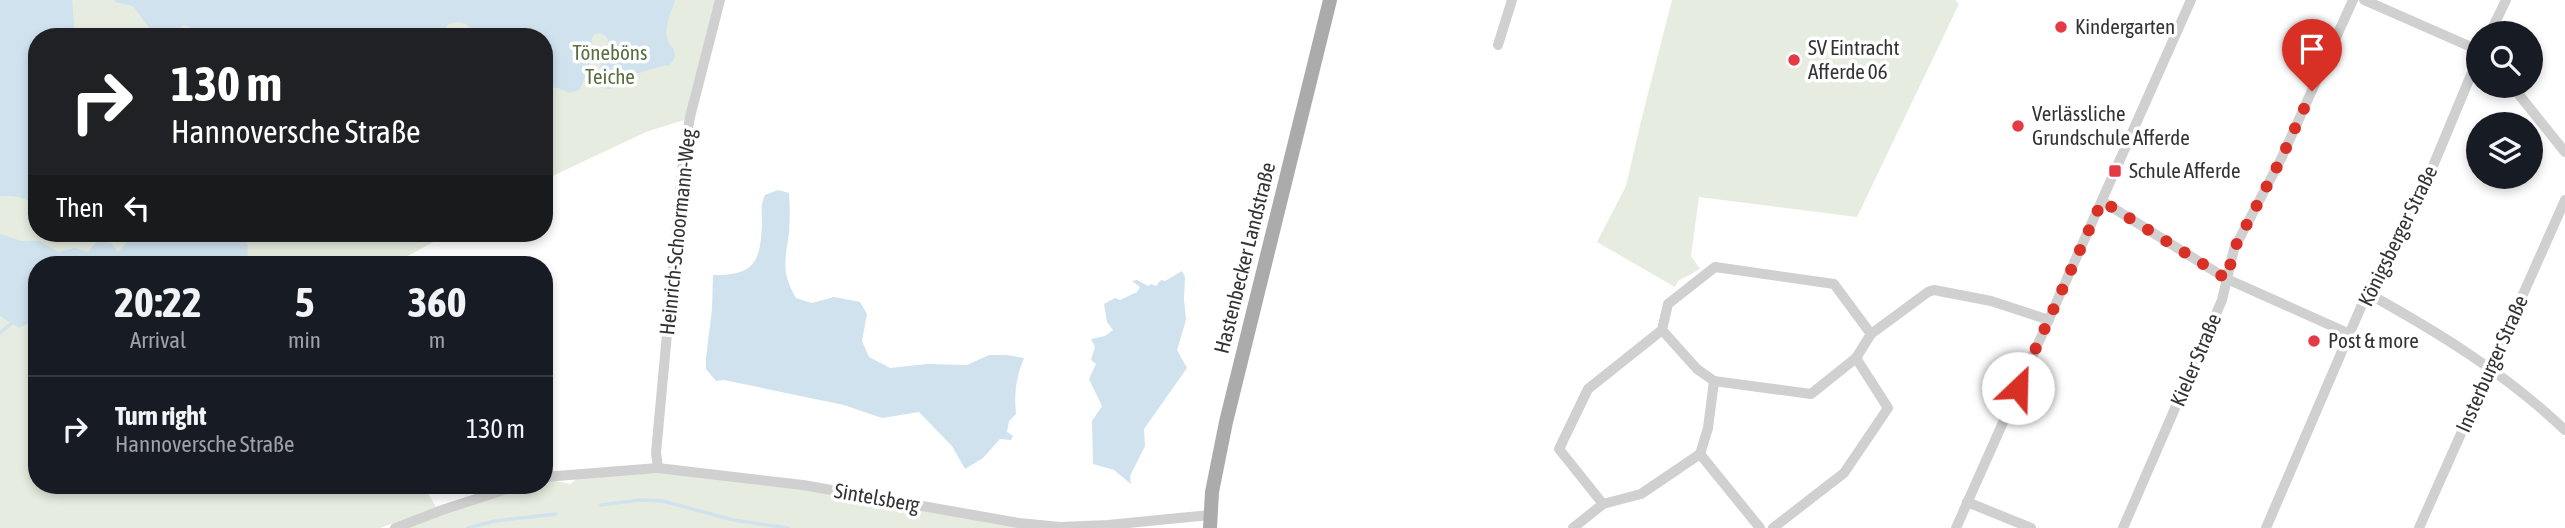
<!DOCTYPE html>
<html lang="en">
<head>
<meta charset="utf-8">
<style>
	:root { --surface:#171b24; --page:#20242c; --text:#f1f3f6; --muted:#9ea1a6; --line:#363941 }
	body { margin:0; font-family:"Asap Condensed",sans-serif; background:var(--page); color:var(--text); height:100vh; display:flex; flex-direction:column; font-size:26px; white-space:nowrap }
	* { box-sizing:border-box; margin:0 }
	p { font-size:23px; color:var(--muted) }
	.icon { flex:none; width:38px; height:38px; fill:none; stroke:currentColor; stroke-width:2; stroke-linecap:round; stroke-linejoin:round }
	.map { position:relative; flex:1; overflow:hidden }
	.details { position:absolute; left:28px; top:256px; width:525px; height:238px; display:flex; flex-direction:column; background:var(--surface); border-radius:28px; box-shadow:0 4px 10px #0003 }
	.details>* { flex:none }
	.guide { position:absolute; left:28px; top:28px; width:525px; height:214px; border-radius:28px; box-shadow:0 4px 10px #0003; background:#202124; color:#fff; overflow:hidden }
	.buttons { position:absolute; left:2466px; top:21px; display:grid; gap:14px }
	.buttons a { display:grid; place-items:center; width:77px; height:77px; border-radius:50%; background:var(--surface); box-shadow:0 4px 10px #0003; font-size:35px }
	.pin { position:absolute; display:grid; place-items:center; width:60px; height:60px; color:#fff; margin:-72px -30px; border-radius:50% 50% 50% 0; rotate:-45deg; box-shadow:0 0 7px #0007 }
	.pin .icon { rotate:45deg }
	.me { position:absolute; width:77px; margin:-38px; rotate:24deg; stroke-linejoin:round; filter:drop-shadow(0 0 5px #0008) }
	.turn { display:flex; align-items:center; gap:24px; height:147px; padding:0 28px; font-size:32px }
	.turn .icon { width:91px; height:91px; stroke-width:2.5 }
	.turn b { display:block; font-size:49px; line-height:60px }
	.then { display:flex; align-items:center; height:66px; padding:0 28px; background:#0003; gap:14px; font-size:26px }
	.eta { display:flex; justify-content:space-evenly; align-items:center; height:119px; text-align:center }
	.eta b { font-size:42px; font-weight:700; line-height:49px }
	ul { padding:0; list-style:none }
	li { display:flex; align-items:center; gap:21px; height:105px; padding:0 28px; border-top:2px solid var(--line) }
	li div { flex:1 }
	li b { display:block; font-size:26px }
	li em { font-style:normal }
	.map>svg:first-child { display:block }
</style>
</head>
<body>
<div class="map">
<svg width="2565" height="528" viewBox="0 0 2565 528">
	<rect width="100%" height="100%" fill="#fff"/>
	<g fill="#e6ecdf">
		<path d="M 0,0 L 717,0 L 687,119 L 646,132 L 544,180 L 544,37 L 37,37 L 37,233 L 450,233 L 393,264 L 37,264 L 37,485 L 423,485 L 436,507 L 380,528 L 0,528 Z"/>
		<path d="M 1672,0 L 1955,0 L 1959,4 L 1857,217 L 1699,197 L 1691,256 L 1700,269 L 1678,281 L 1675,287 L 1597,242 L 1626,186 L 1642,117 Z"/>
		<path d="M 660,473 L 803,485 L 1060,528 L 405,528 L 473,504 L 537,485 L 544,485 L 544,482 L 551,480 L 570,484 L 579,477 Z"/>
	</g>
	<g fill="#cfe2ee">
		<path d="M 0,0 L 72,0 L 75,37 L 37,37 L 37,208 C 28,196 14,196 0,196 Z"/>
		<path d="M 115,0 L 675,0 C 670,15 659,38 674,49 L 675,57 L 670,65 C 653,67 623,77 611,89 L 602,88 C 590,70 613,56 607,37 L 601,33 L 594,34 C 589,42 593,47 591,57 C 590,63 583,84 579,90 L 569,93 L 558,88 L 544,86 L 544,37 L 497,37 L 481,28 L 471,28 C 463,21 457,20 447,25 L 444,31 L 436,37 L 193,37 L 191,28 L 184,25 L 171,34 L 171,37 L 156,37 L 133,6 L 115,2 Z"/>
		<path d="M 778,190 L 789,193 C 790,206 790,219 789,233 C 785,261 781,272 796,298 L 812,303 L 834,297 L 860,302 L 867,314 L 862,341 L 869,357 L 890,368 L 927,364 L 967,365 L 989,355 L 1007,355 L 1024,358 C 1016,377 1014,393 1016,414 L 1009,421 L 1007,432 L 1013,436 L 1011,440 L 1000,439 L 983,458 L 965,469 L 952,446 L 919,412 L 882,418 L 844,405 L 724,380 L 716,381 L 706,369 L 706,358 L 712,309 L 713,275 C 755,276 761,261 762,221 C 762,210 760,206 765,195 Z"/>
		<path d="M 156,233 L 241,233 L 248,246 L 247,264 L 37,264 L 37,319 L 19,328 L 0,316 L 0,234 L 21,241 L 40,241 L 58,252 L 75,248 L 88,252 L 98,240 L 112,244 L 118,252 L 131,237 L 147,241 L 155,236 Z"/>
		<path d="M 1182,271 L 1185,277 L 1184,299 L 1186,320 L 1177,350 L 1187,368 L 1144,429 L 1145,446 L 1130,476 L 1131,484 L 1114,470 L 1093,464 L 1092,421 L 1102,406 L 1089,379 L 1096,364 L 1091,360 L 1095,347 L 1091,339 L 1105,336 L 1113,330 L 1107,322 L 1104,304 L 1115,298 L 1120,300 L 1137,292 L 1140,287 L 1132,281 L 1137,280 L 1148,286 L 1151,284 L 1156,286 L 1161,280 L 1165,281 Z"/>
	</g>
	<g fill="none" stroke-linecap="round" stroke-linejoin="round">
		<g stroke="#cfe2ee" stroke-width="3.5">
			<path d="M 0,333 L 12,323"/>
			<path d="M 601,505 L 640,500 L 663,501 L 733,520 L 788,528"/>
			<path d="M 468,528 L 495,521 L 556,514"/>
		</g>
		<g stroke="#d0d0d0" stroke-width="10">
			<path d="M 2364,0 L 2478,50"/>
			<path d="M 2490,33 L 2506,0"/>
			<path d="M 1498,45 L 1512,0"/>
			<path d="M 2512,86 L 2565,152"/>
			<path d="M 2102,201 L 2227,279 L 2350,334"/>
			<path d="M 2367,293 C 2438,332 2506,374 2565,430"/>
			<path d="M 1662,330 L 1697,369 L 1714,381"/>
			<path d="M 1700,454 L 1760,528"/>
			<path d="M 658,468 L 656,453 L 684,150 L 690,117 L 720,0"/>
			<path d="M 544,477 L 658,468 L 803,485 L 1019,523 L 1060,527 L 1108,525 L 1210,515"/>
			<path d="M 1967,502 L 2031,528"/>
			<path d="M 1603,504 L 1559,449 L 1588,389 L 1662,330 L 1668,304 L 1715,267 L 1834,284 L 1871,334"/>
			<path d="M 395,528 L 442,510 L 519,485"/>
			<path d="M 1573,528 L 1603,504 L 1641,494 L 1700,454 L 1708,428 L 1714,381 L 1811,394 L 1856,358 L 1871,334 L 1928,292 L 1934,290 L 1991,301 L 2049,320"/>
			<path d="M 1773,528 L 1844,473 L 1888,408 L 1856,358"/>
			<path d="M 1956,528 L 2191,0"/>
			<path d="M 2123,528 L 2222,300 L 2234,249 L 2281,159 L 2353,0"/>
			<path d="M 2266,528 L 2367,293 L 2433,166 L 2478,58"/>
			<path d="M 2419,528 L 2565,200"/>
		</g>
		<path stroke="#ababab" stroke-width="14" d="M 1210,528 L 1212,492 L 1226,422 L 1330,0"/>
	</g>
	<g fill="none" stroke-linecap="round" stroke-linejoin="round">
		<path stroke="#d93025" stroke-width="12" stroke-dasharray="0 21.6" d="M 2018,388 L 2102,201 L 2227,279 L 2234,249 L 2281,159 L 2312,91"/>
	</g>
	<g fill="#e63946" stroke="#fff" stroke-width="2.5">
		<circle cx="2061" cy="27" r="7"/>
		<circle cx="1794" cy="60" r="7"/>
		<circle cx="2018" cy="126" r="7"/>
		<rect x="2108" y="164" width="14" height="14" rx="3.5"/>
		<circle cx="2314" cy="341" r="7"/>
	</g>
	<g text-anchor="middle" stroke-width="7" stroke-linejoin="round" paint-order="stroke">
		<g font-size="21" fill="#333" stroke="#fff" text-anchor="start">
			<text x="2075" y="34">Kindergarten</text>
			<text x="1808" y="55">SV Eintracht<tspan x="1808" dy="24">Afferde 06</tspan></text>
			<text x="2032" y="121">Verlässliche<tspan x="2032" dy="24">Grundschule Afferde</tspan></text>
			<text x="2129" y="178">Schule Afferde</text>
			<text x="2328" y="348">Post &amp; more</text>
		</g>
		<g font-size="21" fill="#56703f" stroke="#fff">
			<text x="610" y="60">Töneböns<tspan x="610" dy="24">Teiche</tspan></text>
		</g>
		<g font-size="21" fill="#333" stroke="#fff">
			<text transform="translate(678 232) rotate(-84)" y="7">Heinrich-Schoormann-Weg</text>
			<text transform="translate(2398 236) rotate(-64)" y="7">Königsberger Straße</text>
			<text transform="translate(1245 258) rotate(-76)" y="7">Hastenbecker Landstraße</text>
			<text transform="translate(2196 360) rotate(-67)" y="7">Kieler Straße</text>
			<text transform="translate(2492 364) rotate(-66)" y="7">Insterburger Straße</text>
			<text transform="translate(877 498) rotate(10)" y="7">Sintelsberg</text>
		</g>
	</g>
</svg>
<div class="buttons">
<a><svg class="icon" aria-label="search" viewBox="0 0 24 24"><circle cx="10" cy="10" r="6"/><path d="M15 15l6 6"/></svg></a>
<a><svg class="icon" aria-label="layers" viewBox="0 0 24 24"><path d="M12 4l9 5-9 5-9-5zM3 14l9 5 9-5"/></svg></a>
</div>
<div class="pin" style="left:2312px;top:91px;background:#d93025"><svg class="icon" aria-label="arrive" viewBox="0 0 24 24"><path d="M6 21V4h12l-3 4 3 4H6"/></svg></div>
<svg class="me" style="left:2018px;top:388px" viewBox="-20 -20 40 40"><circle r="19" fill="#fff"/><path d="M0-13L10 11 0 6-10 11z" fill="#d93025"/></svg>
<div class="guide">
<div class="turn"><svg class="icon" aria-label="right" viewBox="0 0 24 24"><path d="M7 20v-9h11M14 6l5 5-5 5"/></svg><div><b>130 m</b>Hannoversche Straße</div></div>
<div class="then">Then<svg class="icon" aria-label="left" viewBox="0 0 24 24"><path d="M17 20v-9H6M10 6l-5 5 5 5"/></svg></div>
</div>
<section class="details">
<div class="eta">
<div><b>20:22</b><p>Arrival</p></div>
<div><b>5</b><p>min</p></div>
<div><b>360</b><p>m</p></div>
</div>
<ul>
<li><svg class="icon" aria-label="right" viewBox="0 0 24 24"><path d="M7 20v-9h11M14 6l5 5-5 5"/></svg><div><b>Turn right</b><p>Hannoversche Straße</p></div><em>130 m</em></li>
</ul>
</section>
</div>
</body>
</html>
